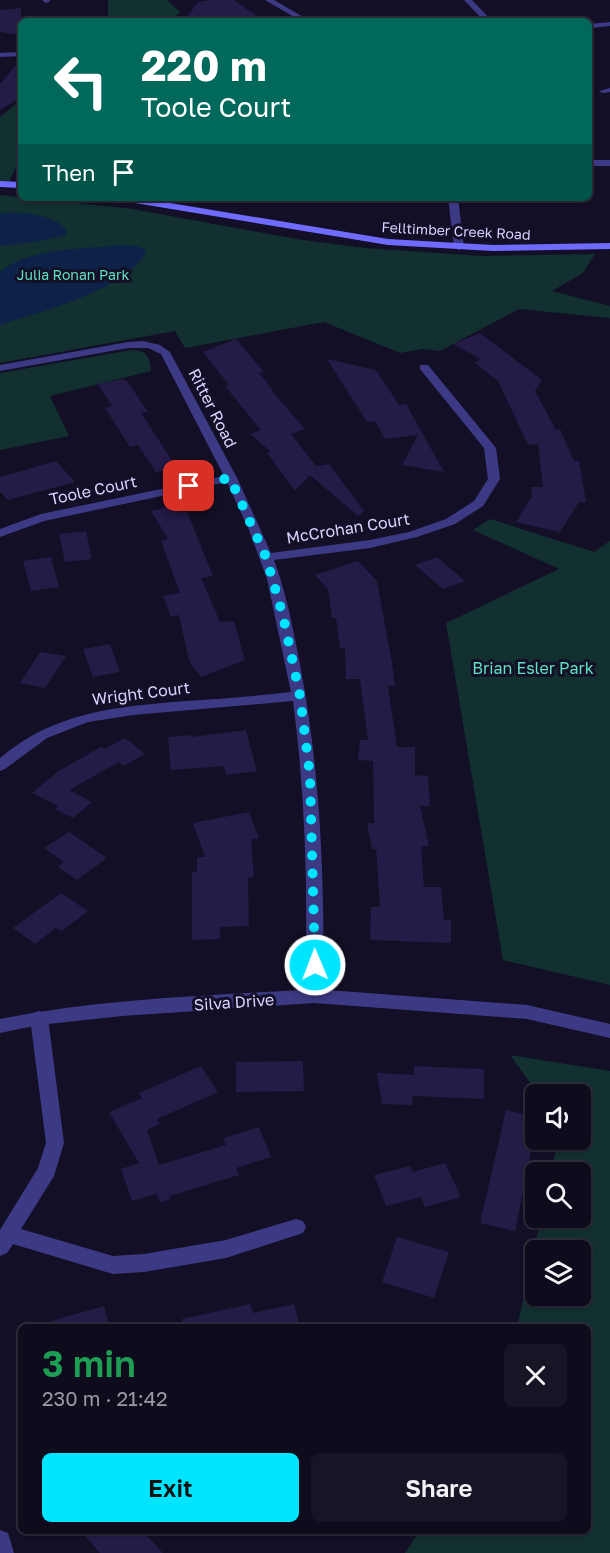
<!DOCTYPE html>
<html lang="en">
<head>
<meta charset="utf-8">
<style>
	:root { --surface:#0e0b1c; --page:#171425; --text:#f1f3f6; --muted:#9b9ba3; --line:#2e2b3b; --accent:#00e5ff }
	body { margin:0; font-family:"Golos Text",sans-serif; background:var(--page); color:var(--text); height:100vh; display:flex; flex-direction:column; font-size:22px; white-space:nowrap }
	* { box-sizing:border-box; margin:0 }
	p { font-size:20px; color:var(--muted) }
	.icon { flex:none; width:33px; height:33px; fill:none; stroke:currentColor; stroke-width:2; stroke-linecap:round; stroke-linejoin:round }
	.map { position:relative; flex:1; overflow:hidden }
	.details { position:absolute; left:18px; top:1324px; width:573px; height:210px; display:flex; flex-direction:column; background:var(--surface); border-radius:9px; box-shadow:0 2px 4px #0004,0 0 0 2px var(--line) }
	.details>* { flex:none }
	.banner { position:absolute; left:18px; top:18px; width:574px; height:183px; border-radius:9px; box-shadow:0 2px 4px #0004,0 0 0 2px var(--line); background:#00695c; color:#fff; overflow:hidden }
	.buttons { position:absolute; left:525px; top:1084px; display:grid; gap:12px }
	.buttons a { display:grid; place-items:center; width:66px; height:66px; border-radius:9px; background:var(--surface); box-shadow:0 2px 4px #0004,0 0 0 2px var(--line); font-size:30px }
	.pin { position:absolute; display:grid; place-items:center; width:51px; height:51px; color:#fff; margin:-26px; border-radius:12px; box-shadow:0 3px 9px #0006 }
	.me { position:absolute; width:66px; margin:-33px; rotate:359deg; stroke-linejoin:round; filter:drop-shadow(0 0 4px #0008) }
	.turn { display:flex; align-items:center; gap:21px; height:126px; padding:0 24px; font-size:27px }
	.turn .icon { width:78px; height:78px; stroke-width:2.5 }
	.turn b { display:block; font-size:42px; line-height:51px }
	.then { display:flex; align-items:center; height:57px; padding:0 24px; background:#0003; gap:12px; font-size:22px }
	.round { display:grid; place-items:center; flex:none; width:63px; height:63px; border-radius:9px; background:var(--page) }
	.head { display:flex; align-items:center; justify-content:space-between; height:102px; padding:0 24px }
	h1 { font-size:36px; font-weight:600; line-height:45px; color:#1e9e55 }
	.button { display:flex; gap:12px; margin-top:auto; padding:12px 24px }
	.button a { flex:1; height:69px; border-radius:9px; background:var(--accent); color:#111; font-size:24px; font-weight:600; line-height:69px; text-align:center }
	.button a+a { background:var(--page); color:var(--text) }
	.map>svg:first-child { display:block }
</style>
</head>
<body>
<div class="map">
<svg width="610" height="1553" viewBox="0 0 610 1553">
	<rect width="100%" height="100%" fill="#130f26"/>
	<g fill="#12302f" fill-rule="evenodd">
		<path d="M 108,0 L 167,0 L 180,12 L 171,21 L 108,21 Z"/>
		<path d="M 21,100 L 21,163 L 15,169 L 9,182 L 0,182 L 0,117 Z"/>
		<path d="M 0,195 L 133,209 L 296,239 L 365,248 L 483,256 L 595,254 L 583,273 L 552,291 L 610,306 L 610,318 L 519,309 L 440,351 L 422,349 L 400,353 L 324,322 L 185,348 L 175,331 L 0,363 Z"/>
		<path d="M 132,350 C 148,352 149,355 151,371 L 50,396 L 69,436 L 0,450 L 0,373 Z"/>
		<path d="M 490,519 L 594,552 L 610,541 L 610,985 L 503,960 L 446,623 L 559,569 L 473,530 Z"/>
		<path d="M 510,1055 L 610,1071 L 610,1553 L 405,1553 L 419,1532 L 588,1532 L 588,1328 L 517,1327 L 541,1218 L 580,1218 L 580,1173 L 551,1173 L 558,1140 L 580,1140 L 580,1095 L 539,1095 ZM 536,1251 L 580,1251 L 580,1296 L 536,1296 Z"/>
	</g>
	<g fill="#0c2248">
		<path d="M 0,213 C 21,211 53,214 67,230 L 66,235 L 36,242 L 0,246 Z"/>
		<path d="M 121,245 C 129,246 141,244 146,252 C 127,290 39,312 0,325 L 0,272 C 32,246 82,250 121,245 Z"/>
	</g>
	<g fill="#241b47">
		<path d="M 209,0 L 234,0 L 264,21 L 184,21 L 198,2 Z"/>
		<path d="M 21,8 L 21,35 L 0,32 L 0,10 Z"/>
		<path d="M 21,59 L 21,97 L 0,110 L 0,84 Z"/>
		<path d="M 480,333 L 542,380 L 535,391 L 556,430 L 560,429 L 574,461 L 579,461 L 586,502 L 579,502 L 560,532 L 516,522 L 532,496 L 531,487 L 543,487 L 538,444 L 528,445 L 498,381 L 474,362 L 482,360 L 453,344 Z"/>
		<path d="M 236,339 L 264,372 L 259,373 L 273,390 L 271,390 L 305,429 L 291,434 L 316,466 L 329,464 L 364,511 L 358,516 L 310,475 L 295,491 L 267,453 L 271,452 L 250,434 L 261,430 L 225,386 L 229,385 L 203,352 Z"/>
		<path d="M 327,359 L 376,370 L 399,405 L 406,404 L 444,472 L 402,465 L 418,435 L 385,439 L 375,421 L 367,422 Z"/>
		<path d="M 123,379 L 127,381 L 148,412 L 141,413 L 177,468 L 156,472 L 138,445 L 130,447 L 105,408 L 112,406 L 98,384 Z"/>
		<path d="M 56,461 L 75,482 L 8,500 L 0,492 L 0,477 Z"/>
		<path d="M 176,505 L 181,513 L 187,512 L 213,576 L 201,578 L 220,622 L 234,621 L 245,660 L 201,677 L 189,661 L 179,615 L 171,617 L 163,596 L 180,593 L 161,541 L 168,539 L 151,511 Z"/>
		<path d="M 86,531 L 92,559 L 65,562 L 59,534 Z"/>
		<path d="M 51,557 L 59,587 L 31,591 L 23,561 Z"/>
		<path d="M 437,557 L 445,564 L 465,581 L 443,589 L 415,565 Z"/>
		<path d="M 358,561 L 377,581 L 393,669 L 395,686 L 388,686 L 397,747 L 415,747 L 415,775 L 428,776 L 430,806 L 420,806 L 429,846 L 421,846 L 424,887 L 441,887 L 444,920 L 451,920 L 451,943 L 370,940 L 371,907 L 380,907 L 376,849 L 372,850 L 367,823 L 374,823 L 373,761 L 358,760 L 360,740 L 368,740 L 360,679 L 346,679 L 345,648 L 340,648 L 336,618 L 332,618 L 328,589 L 315,575 Z"/>
		<path d="M 110,644 L 120,672 L 93,677 L 83,649 Z"/>
		<path d="M 40,652 L 66,656 L 45,688 L 20,683 Z"/>
		<path d="M 246,730 L 257,771 L 226,775 L 224,766 L 171,770 L 168,737 L 192,735 L 192,737 Z"/>
		<path d="M 125,738 L 145,754 L 124,766 L 119,762 L 69,790 L 92,802 L 73,818 L 55,809 L 58,806 L 32,793 L 57,772 L 101,747 L 105,749 Z"/>
		<path d="M 249,812 L 259,838 L 251,839 L 254,877 L 248,878 L 249,926 L 220,927 L 220,939 L 192,940 L 192,872 L 197,871 L 197,857 L 205,857 L 193,823 Z"/>
		<path d="M 69,832 L 107,858 L 77,880 L 58,867 L 64,862 L 44,848 Z"/>
		<path d="M 61,893 L 88,911 L 62,931 L 56,928 L 35,944 L 13,928 Z"/>
		<path d="M 303,1061 L 304,1091 L 236,1092 L 236,1062 Z"/>
		<path d="M 201,1066 L 218,1092 L 157,1119 L 160,1124 L 147,1130 L 159,1165 L 226,1145 L 223,1138 L 259,1127 L 271,1157 L 236,1168 L 239,1175 L 170,1196 L 169,1193 L 170,1199 L 161,1203 L 156,1194 L 132,1201 L 121,1169 L 139,1163 L 109,1112 L 142,1098 L 139,1093 Z"/>
		<path d="M 414,1066 L 484,1069 L 484,1099 L 413,1096 L 412,1105 L 382,1104 L 377,1073 L 414,1075 Z"/>
		<path d="M 506,1110 L 536,1117 L 536,1128 L 515,1231 L 480,1223 Z"/>
		<path d="M 445,1163 L 461,1197 L 425,1207 L 421,1197 L 386,1206 L 374,1175 L 410,1166 L 413,1172 Z"/>
		<path d="M 397,1237 L 449,1252 L 434,1298 L 382,1282 Z"/>
		<path d="M 250,1304 L 253,1313 L 294,1304 L 300,1328 L 183,1328 L 182,1319 Z"/>
		<path d="M 104,1306 L 110,1328 L 49,1328 L 48,1322 Z"/>
		<path d="M 82,1532 L 143,1532 L 163,1553 L 100,1553 Z"/>
	</g>
	<g fill="none" stroke-linecap="round" stroke-linejoin="round">
		<g fill="#3d3a85" fill-rule="evenodd">
			<path d="M 42,0 L 50,0 L 50,1 L 46,3 Z"/>
			<path d="M 464,0 L 472,0 L 492,21 L 484,21 Z"/>
			<path d="M 610,22 L 610,26 L 590,28 L 590,24 Z"/>
			<path d="M 21,52 L 21,56 L 0,57 L 0,53 Z"/>
			<path d="M 610,88 L 610,92 L 603,93 L 599,91 Z"/>
			<rect x="590" y="160" width="20" height="6"/>
			<path d="M 143,341 L 160,345 L 170,352 L 237,478 L 271,553 L 370,540 L 409,532 L 446,519 L 474,501 L 488,479 L 484,448 L 420,369 L 420,365 L 428,365 L 496,448 L 500,479 L 483,506 L 455,524 L 417,537 L 370,548 L 274,560 C 287,595 294,633 301,670 C 321,777 325,887 323,996 L 320,1001 L 314,1003 L 308,1001 L 305,996 C 308,897 306,799 293,701 L 133,715 L 88,722 L 47,738 L 5,769 L 0,771 L 0,758 C 56,711 115,707 186,701 C 221,699 256,696 291,692 L 267,579 L 249,530 L 227,482 L 44,521 L 0,537 L 0,529 L 41,514 L 224,476 L 161,354 L 148,348 L 128,348 L 0,371 L 0,365 L 128,342 Z"/>
			<path d="M 39,1011 L 45,1013 L 48,1018 L 64,1143 L 54,1176 L 21,1229 L 113,1256 L 144,1254 L 226,1240 L 296,1219 L 303,1221 L 306,1227 L 303,1233 L 226,1258 L 144,1272 L 113,1274 L 13,1244 L 7,1253 L 0,1256 L 0,1230 L 38,1168 L 46,1143 L 30,1018 L 33,1013 Z"/>
			<path d="M 0,1530 L 8,1533 L 14,1553 L 0,1553 Z"/>
		</g>
		<g fill="#3d3a85" fill-rule="evenodd">
			<path d="M 265,0 L 274,0 L 310,21 L 301,21 Z"/>
			<path d="M 448,198 L 458,198 L 464,247 L 459,250 L 454,247 Z"/>
			<path d="M 314,989 L 527,1005 L 610,1024 L 610,1038 L 527,1019 L 314,1003 L 122,1016 L 39,1025 L 0,1033 L 0,1019 C 103,998 209,996 314,989 Z"/>
		</g>
		<g fill="#6f6bff" fill-rule="evenodd">
			<path d="M 0,181 L 21,182 L 21,188 L 0,187 Z"/>
			<path d="M 118,198 L 140,198 L 388,239 L 493,245 L 610,243 L 610,249 L 493,251 L 388,245 L 123,201 Z"/>
		</g>
	</g>
	<g fill="none" stroke-linecap="round" stroke-linejoin="round">
		<path stroke="#00e5ff" stroke-width="10" stroke-dasharray="0 18" d="M 189,486 L 230,478 L 266,557 L 283,616 L 300,696 L 310,776 L 315,965"/>
	</g>
	<g text-anchor="middle" stroke-width="6" stroke-linejoin="round" paint-order="stroke">
		<g font-size="14" fill="#d9d4ff" stroke="#130f26">
			<text transform="translate(456 231) rotate(3)" y="5">Felltimber Creek Road</text>
		</g>
		<g font-size="14" fill="#5fe0c0" stroke="#130f26">
			<text x="73" y="280">Julia Ronan Park</text>
		</g>
		<g font-size="16" fill="#d9d4ff" stroke="#130f26">
			<text transform="translate(213 408) rotate(63)" y="6">Ritter Road</text>
			<text transform="translate(93 490) rotate(-12)" y="6">Toole Court</text>
			<text transform="translate(348 528) rotate(-9)" y="6">McCrohan Court</text>
			<text transform="translate(141 693) rotate(-7)" y="6">Wright Court</text>
			<text transform="translate(234 1002) rotate(-4)" y="6">Silva Drive</text>
		</g>
		<g font-size="16" fill="#5fe0c0" stroke="#130f26">
			<text x="533" y="674">Brian Esler Park</text>
		</g>
	</g>
</svg>
<div class="buttons">
<a><svg class="icon" aria-label="sound" viewBox="0 0 24 24"><path d="M4 9h4l5-4v14l-5-4H4zM17 9q2 3 0 6"/></svg></a>
<a><svg class="icon" aria-label="search" viewBox="0 0 24 24"><circle cx="10" cy="10" r="6"/><path d="M15 15l6 6"/></svg></a>
<a><svg class="icon" aria-label="layers" viewBox="0 0 24 24"><path d="M12 4l9 5-9 5-9-5zM3 14l9 5 9-5"/></svg></a>
</div>
<div class="pin" style="left:189px;top:486px;background:#d93025"><svg class="icon" aria-label="arrive" viewBox="0 0 24 24"><path d="M6 21V4h12l-3 4 3 4H6"/></svg></div>
<svg class="me" style="left:315px;top:965px" viewBox="-20 -20 40 40"><circle r="17" fill="#00e5ff" stroke="#fff" stroke-width="3"/><path d="M0-11L8 9 0 5-8 9z" fill="#fff"/></svg>
<div class="banner">
<div class="turn"><svg class="icon" aria-label="left" viewBox="0 0 24 24"><path d="M17 20v-9H6M10 6l-5 5 5 5"/></svg><div><b>220 m</b>Toole Court</div></div>
<div class="then">Then<svg class="icon" aria-label="arrive" viewBox="0 0 24 24"><path d="M6 21V4h12l-3 4 3 4H6"/></svg></div>
</div>
<section class="details">
<div class="head"><div><h1>3 min</h1><p>230 m · 21:42</p></div><a class="round"><svg class="icon" aria-label="close" viewBox="0 0 24 24"><path d="M6 6l12 12M18 6L6 18"/></svg></a></div>
<div class="button"><a>Exit</a><a>Share</a></div>
</section>
</div>
</body>
</html>
